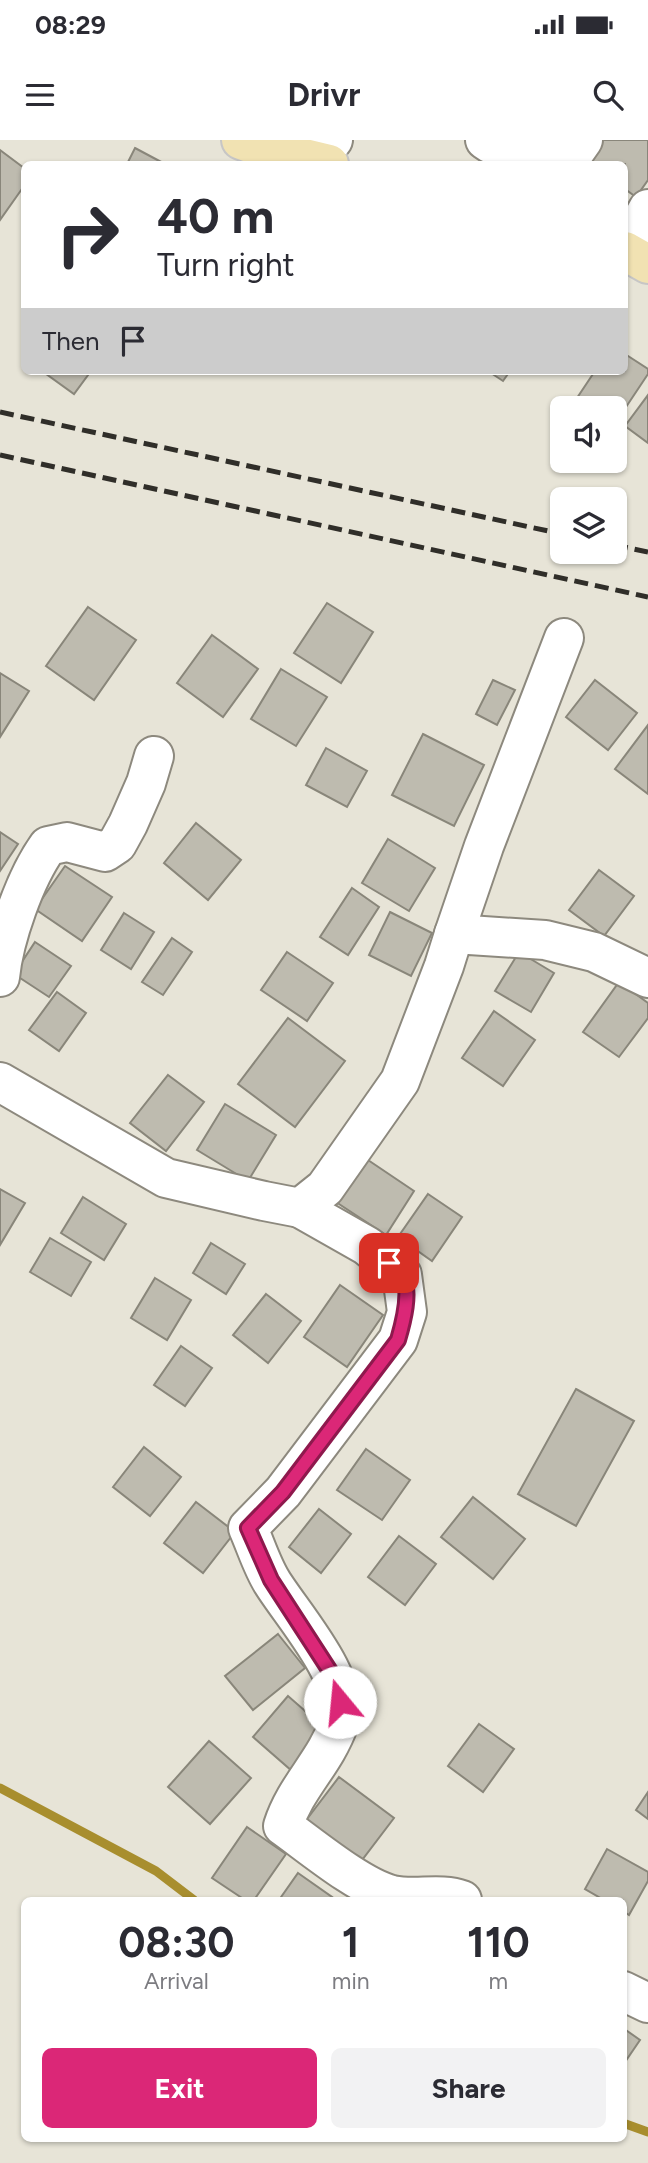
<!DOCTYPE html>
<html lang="en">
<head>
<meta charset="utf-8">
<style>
	:root { --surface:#fff; --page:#f2f2f3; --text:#2b2b33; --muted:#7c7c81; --accent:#db2777 }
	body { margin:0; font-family:Figtree,sans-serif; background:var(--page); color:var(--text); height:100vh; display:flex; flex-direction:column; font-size:26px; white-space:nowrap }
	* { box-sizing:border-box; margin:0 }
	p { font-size:23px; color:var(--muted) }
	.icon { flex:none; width:38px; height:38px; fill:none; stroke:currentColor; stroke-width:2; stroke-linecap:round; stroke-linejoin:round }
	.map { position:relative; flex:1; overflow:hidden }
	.details { position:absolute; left:21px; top:1757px; width:606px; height:245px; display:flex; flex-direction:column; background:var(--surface); border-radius:10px; box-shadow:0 2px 5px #0004 }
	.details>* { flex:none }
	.guide { position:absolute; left:21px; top:21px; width:607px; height:214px; border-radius:10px; box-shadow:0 2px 5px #0004; background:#fff; color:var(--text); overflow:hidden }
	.buttons { position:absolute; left:550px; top:256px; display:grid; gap:14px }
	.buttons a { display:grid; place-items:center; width:77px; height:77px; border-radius:10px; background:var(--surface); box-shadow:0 2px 5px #0004; font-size:35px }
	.pin { position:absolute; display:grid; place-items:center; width:60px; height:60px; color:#fff; margin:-30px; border-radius:14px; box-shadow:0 4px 10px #0006 }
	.me { position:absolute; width:77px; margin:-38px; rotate:343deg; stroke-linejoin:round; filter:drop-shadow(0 0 5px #0008) }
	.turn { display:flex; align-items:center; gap:24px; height:147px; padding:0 21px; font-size:32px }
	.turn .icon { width:91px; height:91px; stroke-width:2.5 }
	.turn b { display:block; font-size:49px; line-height:60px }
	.then { display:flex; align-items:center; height:66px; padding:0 21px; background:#0003; gap:14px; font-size:26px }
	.eta { display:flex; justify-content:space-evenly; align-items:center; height:119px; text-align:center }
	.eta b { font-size:42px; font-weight:700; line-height:49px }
	.primary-button { display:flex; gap:14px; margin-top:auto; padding:14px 21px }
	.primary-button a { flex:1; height:80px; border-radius:10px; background:var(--accent); color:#fff; font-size:28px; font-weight:700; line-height:80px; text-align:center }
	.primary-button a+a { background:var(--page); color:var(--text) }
	.status { display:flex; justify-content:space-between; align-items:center; height:49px; padding:0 35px; background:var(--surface); direction:ltr }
	.status svg { height:19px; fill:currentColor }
	header { display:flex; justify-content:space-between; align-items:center; height:91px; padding:0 21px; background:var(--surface); font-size:32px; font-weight:700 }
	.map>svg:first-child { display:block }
</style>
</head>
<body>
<div class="status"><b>08:29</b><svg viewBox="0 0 49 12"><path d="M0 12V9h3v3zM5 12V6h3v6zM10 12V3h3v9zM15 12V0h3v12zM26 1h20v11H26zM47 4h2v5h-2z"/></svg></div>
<header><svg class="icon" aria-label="menu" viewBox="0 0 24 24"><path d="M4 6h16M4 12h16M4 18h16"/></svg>Drivr<svg class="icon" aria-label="search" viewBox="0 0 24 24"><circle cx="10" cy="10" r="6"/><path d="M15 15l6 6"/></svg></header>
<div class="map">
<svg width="648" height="2023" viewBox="0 0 648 2023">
	<rect width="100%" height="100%" fill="#e7e4d7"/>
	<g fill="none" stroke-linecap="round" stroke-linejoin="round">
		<g stroke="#a88e2e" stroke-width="9">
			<path d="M 0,1648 L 156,1731 L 194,1760"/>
			<path d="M 623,1983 L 648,1992"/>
		</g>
	</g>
	<g fill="#bebbaf" stroke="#89867a" stroke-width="2">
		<path d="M 601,0 L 648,0 L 648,40 L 636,57 L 625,49 L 625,24 L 590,24 L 585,22 Z"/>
		<path d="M 135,8 L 165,24 L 127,24 Z"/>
		<path d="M 0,10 L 24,28 L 24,46 L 0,80 Z"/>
		<path d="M 625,214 L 648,229 L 648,234 L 614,285 L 614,268 L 579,268 L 573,264 L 595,231 L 625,231 Z"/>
		<path d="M 42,231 L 91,231 L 74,254 Z"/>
		<path d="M 488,231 L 510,231 L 503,241 Z"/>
		<path d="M 648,255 L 648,303 L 625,286 Z"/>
		<path d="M 327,463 L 373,492 L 341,543 L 294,513 Z"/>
		<path d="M 88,467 L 136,500 L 94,560 L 46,526 Z"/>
		<path d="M 212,495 L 258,529 L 223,577 L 177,543 Z"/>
		<path d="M 281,529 L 327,557 L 296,606 L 251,579 Z"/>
		<path d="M 0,533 L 29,551 L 0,597 Z"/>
		<path d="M 493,540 L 515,550 L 497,585 L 476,574 Z"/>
		<path d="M 595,540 L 637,573 L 608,610 L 566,577 Z"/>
		<path d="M 648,585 L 648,654 L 615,629 Z"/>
		<path d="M 423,594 L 484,625 L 454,686 L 392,655 Z"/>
		<path d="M 326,608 L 367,631 L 347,667 L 306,645 Z"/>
		<path d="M 196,683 L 241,720 L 208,760 L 164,723 Z"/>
		<path d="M 0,692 L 18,704 L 0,731 Z"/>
		<path d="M 388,699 L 435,728 L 409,771 L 362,743 Z"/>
		<path d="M 65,726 L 112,757 L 82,801 L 35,769 Z"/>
		<path d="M 599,730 L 634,756 L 604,796 L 569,770 Z"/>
		<path d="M 352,748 L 379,767 L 348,815 L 320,797 Z"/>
		<path d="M 390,772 L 432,793 L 411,836 L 369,815 Z"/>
		<path d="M 124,773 L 154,792 L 131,829 L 101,810 Z"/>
		<path d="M 172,798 L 192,812 L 163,855 L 142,842 Z"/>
		<path d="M 35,802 L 71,826 L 49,857 L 14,834 Z"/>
		<path d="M 287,812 L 333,843 L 307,881 L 261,850 Z"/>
		<path d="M 519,812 L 554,833 L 531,872 L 495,851 Z"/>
		<path d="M 619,842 L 648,863 L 648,878 L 619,917 L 583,892 Z"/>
		<path d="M 57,852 L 86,873 L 59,911 L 29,890 Z"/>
		<path d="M 494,871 L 535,900 L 503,946 L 462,918 Z"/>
		<path d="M 288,878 L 345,921 L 295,987 L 238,944 Z"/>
		<path d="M 168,935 L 204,962 L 166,1011 L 130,983 Z"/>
		<path d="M 225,964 L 276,995 L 248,1041 L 197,1010 Z"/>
		<path d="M 365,1018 L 414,1051 L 386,1095 L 336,1062 Z"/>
		<path d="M 0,1049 L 25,1063 L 0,1105 Z"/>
		<path d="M 428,1054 L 462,1077 L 432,1121 L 398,1097 Z"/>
		<path d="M 83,1057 L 126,1084 L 104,1120 L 61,1093 Z"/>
		<path d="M 50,1098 L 91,1122 L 71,1156 L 30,1132 Z"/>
		<path d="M 211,1103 L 245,1124 L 226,1154 L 193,1133 Z"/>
		<path d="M 155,1138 L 191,1160 L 167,1200 L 131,1178 Z"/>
		<path d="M 340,1145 L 383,1175 L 347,1227 L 304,1197 Z"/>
		<path d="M 266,1154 L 301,1181 L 268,1223 L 233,1195 Z"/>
		<path d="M 181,1206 L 212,1228 L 185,1266 L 154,1245 Z"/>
		<path d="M 576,1249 L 634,1281 L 576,1386 L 518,1354 Z"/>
		<path d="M 144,1307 L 181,1337 L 150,1376 L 113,1347 Z"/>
		<path d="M 366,1309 L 410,1340 L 382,1380 L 337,1350 Z"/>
		<path d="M 473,1357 L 525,1399 L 493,1439 L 441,1397 Z"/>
		<path d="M 196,1362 L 235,1392 L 203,1433 L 164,1403 Z"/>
		<path d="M 319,1369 L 351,1394 L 321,1433 L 289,1407 Z"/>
		<path d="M 399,1396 L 436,1424 L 405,1465 L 368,1437 Z"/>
		<path d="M 278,1494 L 305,1528 L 253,1570 L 225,1536 Z"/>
		<path d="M 288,1556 L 328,1591 L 292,1631 L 253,1597 Z"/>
		<path d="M 479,1584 L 514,1609 L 483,1652 L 448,1626 Z"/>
		<path d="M 209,1601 L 251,1638 L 210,1684 L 168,1647 Z"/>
		<path d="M 339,1637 L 394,1678 L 359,1724 L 304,1683 Z"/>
		<path d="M 648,1652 L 648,1679 L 636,1670 Z"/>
		<path d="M 247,1687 L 286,1714 L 254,1760 L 245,1760 L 212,1738 Z"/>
		<path d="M 607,1709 L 648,1732 L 648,1741 L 629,1775 L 623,1771 L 623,1760 L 604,1760 L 585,1749 Z"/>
		<path d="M 298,1733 L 332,1757 L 329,1760 L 279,1760 Z"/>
		<path d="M 623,1888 L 640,1900 L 623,1925 Z"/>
	</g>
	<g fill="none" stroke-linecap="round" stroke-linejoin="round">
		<defs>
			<g id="minor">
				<path d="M 485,0 L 491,4 L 576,10 L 583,0"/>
				<path d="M 284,13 L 333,0"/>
				<path d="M 625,110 L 648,69"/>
				<path d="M 454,794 L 484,706 L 564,498"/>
				<path d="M 0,837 C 4,798 25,738 48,706 L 67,702 L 105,712 L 117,704 L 128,684 L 146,643 L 154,616"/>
				<path d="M 0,942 L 166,1038 L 264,1061 L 300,1068 L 325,1048 L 400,941 L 444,826 L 454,794 L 545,800 L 594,812 L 648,838"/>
				<path d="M 300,1068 L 367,1106 L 402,1135 L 407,1172 L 398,1200 L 283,1352 L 248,1388 C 256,1406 262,1426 272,1442 C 293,1476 354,1543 339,1583 C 325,1623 296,1646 283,1686 C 311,1706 360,1747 392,1755 C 415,1760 440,1752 462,1760"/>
				<path d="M 623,1851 L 648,1863"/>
			</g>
			<g id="major">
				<path d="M 241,0 L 263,8 L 329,24"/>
				<path d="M 625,111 L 648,124"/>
			</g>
		</defs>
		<use href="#minor" stroke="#8d897e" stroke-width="42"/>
		<use href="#major" stroke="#c7c6c5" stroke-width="42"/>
		<use href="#minor" stroke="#fff" stroke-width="38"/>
		<use href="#major" stroke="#f1e2b2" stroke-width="38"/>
		<g stroke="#302e29" stroke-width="5" stroke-dasharray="14 7" stroke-linecap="butt">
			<path d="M 0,272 L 562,394"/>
			<path d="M 0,315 L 648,457"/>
			<path d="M 614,405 L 648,412"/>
		</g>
	</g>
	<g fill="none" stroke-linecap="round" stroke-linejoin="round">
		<defs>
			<path id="route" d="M 340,1562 L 339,1545 L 271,1440 L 248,1388 L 283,1352 L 398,1200 C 403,1183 412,1151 402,1134 C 400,1130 393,1126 389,1123"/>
		</defs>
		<use href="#route" stroke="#8e194d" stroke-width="18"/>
		<use href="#route" stroke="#db2777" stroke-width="12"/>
	</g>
</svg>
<div class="buttons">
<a><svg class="icon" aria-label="sound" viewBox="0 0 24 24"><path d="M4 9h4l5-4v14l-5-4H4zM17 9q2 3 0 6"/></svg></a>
<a><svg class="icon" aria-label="layers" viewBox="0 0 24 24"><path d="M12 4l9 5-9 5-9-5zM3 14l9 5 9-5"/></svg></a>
</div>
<div class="pin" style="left:389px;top:1123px;background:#d93025"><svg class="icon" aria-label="arrive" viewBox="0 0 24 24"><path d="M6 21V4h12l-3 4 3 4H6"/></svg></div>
<svg class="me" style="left:340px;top:1562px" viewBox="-20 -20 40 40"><circle r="19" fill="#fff"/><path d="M0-13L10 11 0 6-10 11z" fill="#db2777"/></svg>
<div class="guide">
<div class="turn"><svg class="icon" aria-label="right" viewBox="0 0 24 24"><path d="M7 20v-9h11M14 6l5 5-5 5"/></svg><div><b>40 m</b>Turn right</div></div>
<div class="then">Then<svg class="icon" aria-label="arrive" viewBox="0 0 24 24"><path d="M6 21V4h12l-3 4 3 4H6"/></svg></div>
</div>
<section class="details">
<div class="eta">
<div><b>08:30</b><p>Arrival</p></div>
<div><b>1</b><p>min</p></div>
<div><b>110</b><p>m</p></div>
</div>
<div class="primary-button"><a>Exit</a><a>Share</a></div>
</section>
</div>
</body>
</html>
